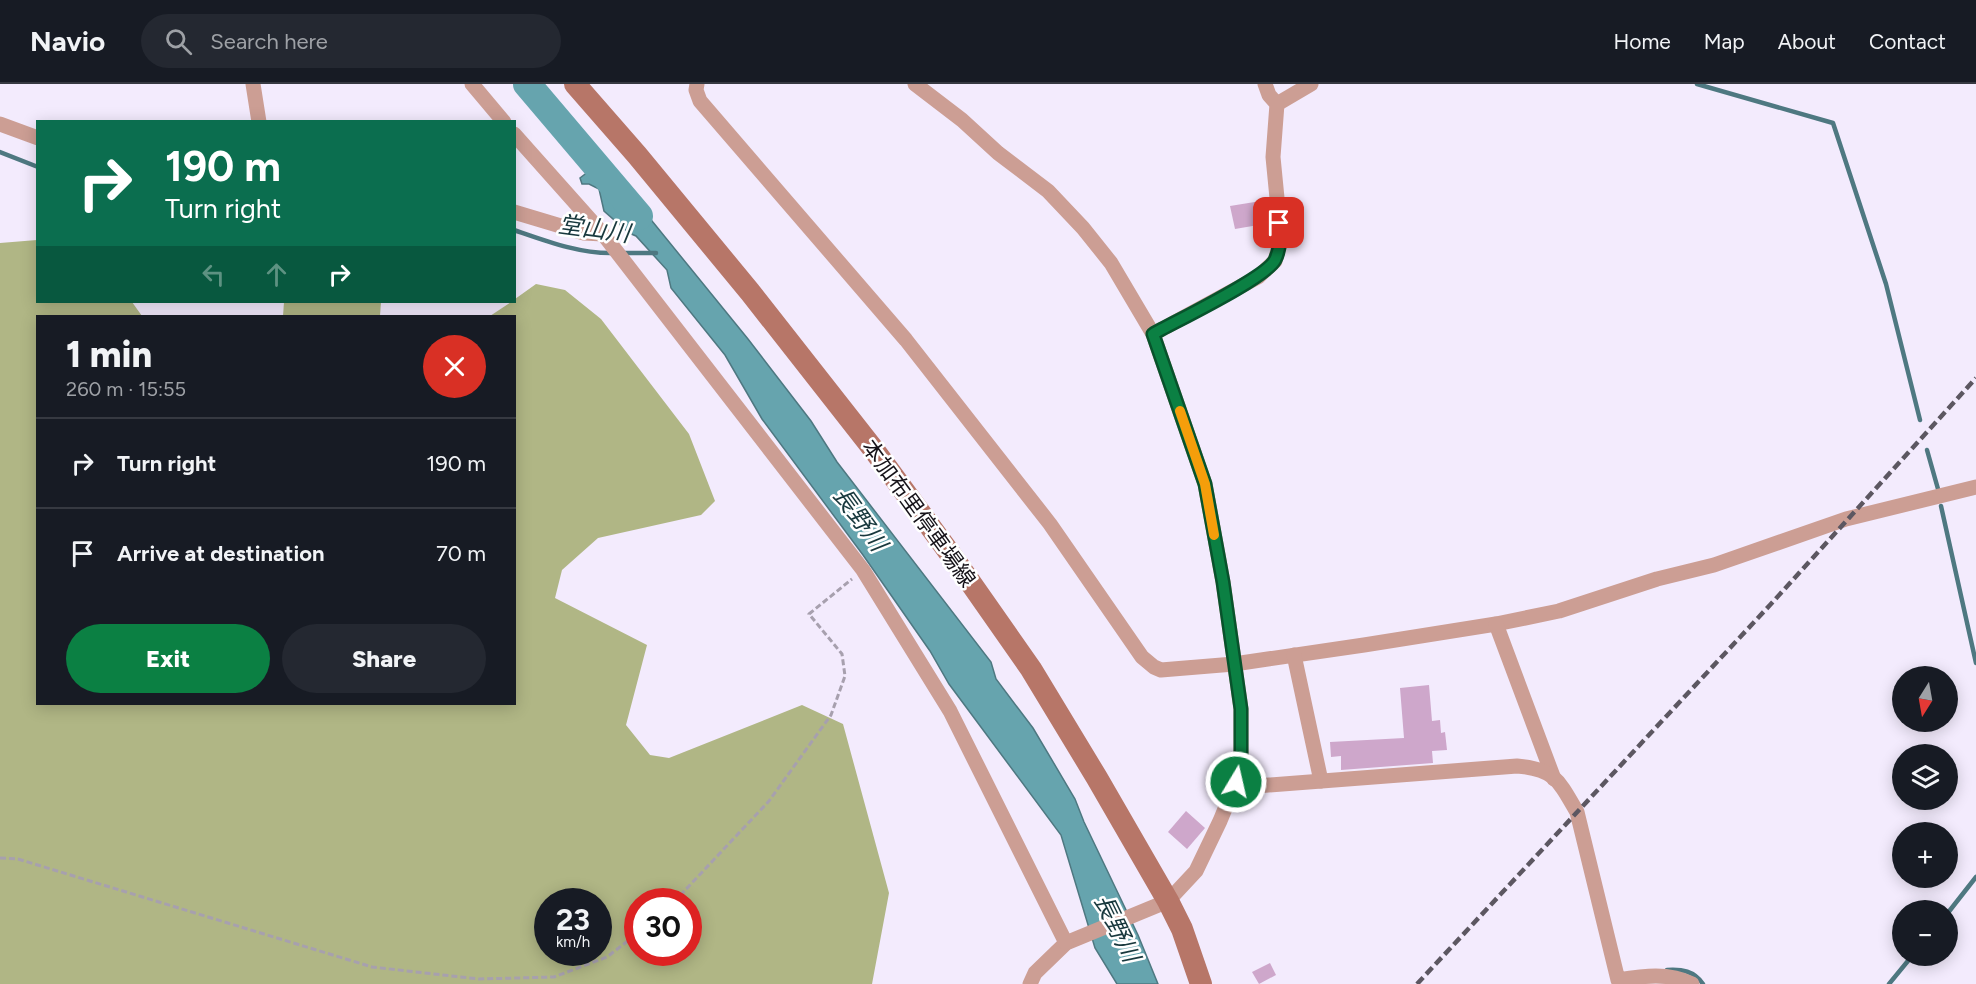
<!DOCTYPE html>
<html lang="en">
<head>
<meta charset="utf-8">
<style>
	:root { --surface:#171b24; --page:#242831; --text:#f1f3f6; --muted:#9ea1a6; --line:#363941; --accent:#0b8043 }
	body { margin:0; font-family:Figtree,"Noto Sans JP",sans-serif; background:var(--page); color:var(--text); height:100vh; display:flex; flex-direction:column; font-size:22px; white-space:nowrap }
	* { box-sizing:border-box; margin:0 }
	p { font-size:20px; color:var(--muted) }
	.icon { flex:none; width:33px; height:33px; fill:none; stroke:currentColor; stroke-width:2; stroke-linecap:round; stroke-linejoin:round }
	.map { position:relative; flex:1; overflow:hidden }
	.sheet { position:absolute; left:36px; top:231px; width:480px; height:390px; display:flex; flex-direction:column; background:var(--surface); border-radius:0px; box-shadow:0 3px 15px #0003 }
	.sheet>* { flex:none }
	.top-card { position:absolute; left:36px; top:36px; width:480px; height:183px; border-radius:0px; box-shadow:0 3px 15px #0003; background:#0b6e4f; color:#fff; overflow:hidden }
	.needle { width:39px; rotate:191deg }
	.controls { position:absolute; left:1892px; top:582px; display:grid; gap:12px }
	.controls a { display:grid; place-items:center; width:66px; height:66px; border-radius:50%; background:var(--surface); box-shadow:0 3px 15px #0003; font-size:30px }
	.speed { position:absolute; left:534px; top:804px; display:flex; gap:12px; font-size:30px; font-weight:700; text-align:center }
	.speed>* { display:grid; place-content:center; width:78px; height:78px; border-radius:50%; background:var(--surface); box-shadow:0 3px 15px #0003; line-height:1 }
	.speed small { font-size:15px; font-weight:400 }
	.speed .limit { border:9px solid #d22; background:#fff; color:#111 }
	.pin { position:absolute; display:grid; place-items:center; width:51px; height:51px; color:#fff; margin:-26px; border-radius:12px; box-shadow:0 3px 9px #0006 }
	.me { position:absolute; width:66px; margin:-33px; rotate:9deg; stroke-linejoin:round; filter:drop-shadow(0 0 4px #0008) }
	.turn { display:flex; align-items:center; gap:21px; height:126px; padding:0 30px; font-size:27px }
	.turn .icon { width:78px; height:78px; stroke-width:2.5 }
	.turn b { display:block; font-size:42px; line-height:51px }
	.lanes { display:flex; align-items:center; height:57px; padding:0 30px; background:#0003; justify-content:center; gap:30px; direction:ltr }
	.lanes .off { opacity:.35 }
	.round { display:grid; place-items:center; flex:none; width:63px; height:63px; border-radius:32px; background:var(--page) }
	.overview { display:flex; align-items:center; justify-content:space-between; height:102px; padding:0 30px }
	h1 { font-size:36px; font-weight:800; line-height:45px }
	.action { display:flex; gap:12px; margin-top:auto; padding:12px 30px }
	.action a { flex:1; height:69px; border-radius:36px; background:var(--accent); color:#fff; font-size:24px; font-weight:800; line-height:69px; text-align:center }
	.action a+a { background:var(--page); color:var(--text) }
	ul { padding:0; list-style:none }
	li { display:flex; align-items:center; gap:18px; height:90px; padding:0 30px; border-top:2px solid var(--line) }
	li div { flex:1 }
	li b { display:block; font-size:22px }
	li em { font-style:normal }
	header { display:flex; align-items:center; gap:36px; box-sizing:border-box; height:84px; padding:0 30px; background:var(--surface); border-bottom:2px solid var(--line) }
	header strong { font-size:28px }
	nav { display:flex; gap:33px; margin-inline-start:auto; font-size:21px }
	.search { width:420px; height:54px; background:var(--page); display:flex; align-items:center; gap:15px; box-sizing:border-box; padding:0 21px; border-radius:33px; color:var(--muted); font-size:22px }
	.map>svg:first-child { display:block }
</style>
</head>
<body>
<header>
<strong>Navio</strong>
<div class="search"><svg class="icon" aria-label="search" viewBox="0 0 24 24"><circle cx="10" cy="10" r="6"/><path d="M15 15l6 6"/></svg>Search here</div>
<nav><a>Home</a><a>Map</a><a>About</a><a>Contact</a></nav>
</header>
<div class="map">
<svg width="1976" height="900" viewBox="0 0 1976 900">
	<rect width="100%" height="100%" fill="#f3ebfd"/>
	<g fill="#b0b685" fill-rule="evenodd">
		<path d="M 37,156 L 38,218 L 132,218 L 142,232 L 38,232 L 38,620 L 514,620 L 514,232 L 490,232 L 511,218 L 514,218 L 515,215 L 536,200 L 565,206 L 601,235 L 689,350 L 715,417 L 701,431 L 598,454 L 562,486 L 555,514 L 647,561 L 626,641 L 650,671 L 669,674 L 802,621 L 843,640 L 889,809 L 872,900 L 0,900 L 0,159 ZM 548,818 L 598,818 L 598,868 L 548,868 ZM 638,818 L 688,818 L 688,868 L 638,868 Z"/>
		<path d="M 284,218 L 381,218 L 380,232 L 283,232 Z"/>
	</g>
	<path fill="#66a4ae" stroke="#4e7881" stroke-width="1.5" d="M 593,84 L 607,103 L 626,105 L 748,255 L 811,337 L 837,378 L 991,578 L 996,595 L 1033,644 L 1075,715 L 1084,738 L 1138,851 L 1158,900 L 1117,900 L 1095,864 L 1061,751 L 949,600 L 930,567 L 863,471 L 762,335 L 725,271 L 671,204 L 667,186 L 636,152 L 629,149 L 604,127 L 599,105 L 589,100 L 582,100 L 580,94 Z"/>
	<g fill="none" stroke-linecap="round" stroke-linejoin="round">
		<g stroke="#4e7881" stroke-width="4.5">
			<path d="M 1697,0 L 1833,39 L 1886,200 L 1920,336"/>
			<path d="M 0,68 L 38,83"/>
			<path d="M 514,146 C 546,157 580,170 614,169"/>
			<path d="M 622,169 L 656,169"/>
			<path d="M 1927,366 L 1938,405"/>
			<path d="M 1941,422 L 1976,579"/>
			<path d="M 1947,830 L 1976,793"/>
			<path d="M 1667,886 C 1682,885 1694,887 1703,900"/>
			<path d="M 1889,900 L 1912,872"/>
		</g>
		<path stroke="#66a4ae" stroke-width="28" d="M 527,0 L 639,132"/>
	</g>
	<g fill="#cea7cb">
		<path d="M 1267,116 L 1270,139 L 1235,145 L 1230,122 Z"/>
		<path d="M 1429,601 L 1432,637 L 1440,636 L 1441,649 L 1445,648 L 1447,666 L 1432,667 L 1433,679 L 1341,686 L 1341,672 L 1331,673 L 1330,658 L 1404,654 L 1400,604 Z"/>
		<path d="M 1186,727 L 1205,744 L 1187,765 L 1168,748 Z"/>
		<path d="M 1270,879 L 1276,891 L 1259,900 L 1252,888 Z"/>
	</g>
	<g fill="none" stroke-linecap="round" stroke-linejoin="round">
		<g stroke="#a7a0ae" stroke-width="3" stroke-dasharray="6 3" stroke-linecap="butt">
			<path d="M 0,774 L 18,775 L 372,883 L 479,895 L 554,893 L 607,873 L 638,849"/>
			<path d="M 674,818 L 769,717 L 831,631 L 845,592 L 842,570 L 809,530 L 852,495"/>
		</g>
		<g stroke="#cc9e94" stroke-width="15">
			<path d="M 253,0 L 259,38"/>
			<path d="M 472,0 L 504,38"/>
			<path d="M 697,0 L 696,6 L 700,17 L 906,256 L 1050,440 L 1142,573 L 1154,583 L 1161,586 L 1234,580 L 1364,561 L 1496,540 L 1559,527 L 1657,495 L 1714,481 L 1846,435 L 1976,403"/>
			<path d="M 915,0 L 962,36 L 998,69 L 1048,107 L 1083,144 L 1111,179 L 1153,250 L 1205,400 L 1223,498 L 1241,625 L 1241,673 L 1236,698 L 1220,737 L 1196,787 L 1168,817 L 1066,859 L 1035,889 L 1030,900"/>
			<path d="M 1277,20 L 1311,0"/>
			<path d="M 0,40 L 38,54"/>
			<path d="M 514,50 L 603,150 L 863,486 L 950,627 L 1066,859"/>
			<path d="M 514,128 L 584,149 L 603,150"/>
			<path d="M 1153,250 L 1258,193 L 1275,177 L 1281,155 L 1273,73 L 1277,20 L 1269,11 L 1265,0"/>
			<path d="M 1496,540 L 1554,695"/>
			<path d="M 1294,571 L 1321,697"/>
			<path d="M 1236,698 L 1256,702 L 1517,682 C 1555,685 1559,697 1577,728 L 1618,896 C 1643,892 1669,888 1692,900"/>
		</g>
		<path stroke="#b77668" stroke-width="22" d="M 575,0 L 637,71 L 750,208 L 874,366 L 954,475 L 1031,585 L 1097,694 L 1168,817 L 1182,845 L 1201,900"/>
		<path stroke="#5c5761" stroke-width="4.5" stroke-dasharray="9 4.5" stroke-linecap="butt" d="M 1417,900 L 1770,521 L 1976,294"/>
	</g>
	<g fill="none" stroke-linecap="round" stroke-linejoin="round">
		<defs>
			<path id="route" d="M 1236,698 L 1241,673 L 1241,625 L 1223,498 L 1205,400 L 1153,250 C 1176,237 1266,194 1275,176 C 1281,164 1280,152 1279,139"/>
		</defs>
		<use href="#route" stroke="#07532c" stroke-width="15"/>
		<use href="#route" stroke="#0b8043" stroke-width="10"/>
		<path stroke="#f59e0b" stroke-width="10" d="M 1180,327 L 1205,400 L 1214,451"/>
	</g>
	<g text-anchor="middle" stroke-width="5" stroke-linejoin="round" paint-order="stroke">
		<g font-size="22" fill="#161319" stroke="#fff">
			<text transform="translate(919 429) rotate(54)" y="8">本加布里停車場線</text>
		</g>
		<g font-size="24" font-style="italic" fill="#18383d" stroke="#fff">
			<text transform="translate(594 145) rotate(8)" y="8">堂山川</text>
			<text transform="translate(860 435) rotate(54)" y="8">長野川</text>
			<text transform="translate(1117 844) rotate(64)" y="8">長野川</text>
		</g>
	</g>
</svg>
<div class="controls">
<a><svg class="needle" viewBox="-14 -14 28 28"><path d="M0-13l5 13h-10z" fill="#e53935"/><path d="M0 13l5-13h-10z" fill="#9ea1a6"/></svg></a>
<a><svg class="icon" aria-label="layers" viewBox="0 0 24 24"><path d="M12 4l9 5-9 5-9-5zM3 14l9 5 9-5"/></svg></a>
<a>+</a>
<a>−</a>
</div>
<div class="speed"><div>23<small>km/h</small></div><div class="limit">30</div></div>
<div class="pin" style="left:1279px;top:139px;background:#d93025"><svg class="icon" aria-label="arrive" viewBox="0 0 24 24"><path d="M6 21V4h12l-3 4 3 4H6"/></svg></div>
<svg class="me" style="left:1236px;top:698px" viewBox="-20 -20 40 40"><circle r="17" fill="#0b8043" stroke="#fff" stroke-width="3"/><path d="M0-11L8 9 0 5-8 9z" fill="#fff"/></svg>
<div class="top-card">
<div class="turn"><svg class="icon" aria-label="right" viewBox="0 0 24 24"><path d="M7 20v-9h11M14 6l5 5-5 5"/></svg><div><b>190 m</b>Turn right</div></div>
<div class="lanes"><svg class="icon off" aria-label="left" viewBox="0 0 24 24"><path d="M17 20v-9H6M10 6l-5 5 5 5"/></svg><svg class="icon off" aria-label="ahead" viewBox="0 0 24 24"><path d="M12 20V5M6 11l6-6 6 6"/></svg><svg class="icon" aria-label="right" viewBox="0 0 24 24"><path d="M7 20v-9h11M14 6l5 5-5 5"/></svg></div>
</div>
<section class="sheet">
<div class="overview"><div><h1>1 min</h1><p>260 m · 15:55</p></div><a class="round" style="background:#d93025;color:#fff"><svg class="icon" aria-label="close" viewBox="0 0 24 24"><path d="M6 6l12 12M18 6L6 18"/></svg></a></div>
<ul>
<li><svg class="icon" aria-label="right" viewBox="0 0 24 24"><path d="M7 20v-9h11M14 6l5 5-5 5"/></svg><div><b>Turn right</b></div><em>190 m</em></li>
<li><svg class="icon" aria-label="arrive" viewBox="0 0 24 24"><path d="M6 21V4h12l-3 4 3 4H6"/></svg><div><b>Arrive at destination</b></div><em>70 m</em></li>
</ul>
<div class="action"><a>Exit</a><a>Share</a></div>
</section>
</div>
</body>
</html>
